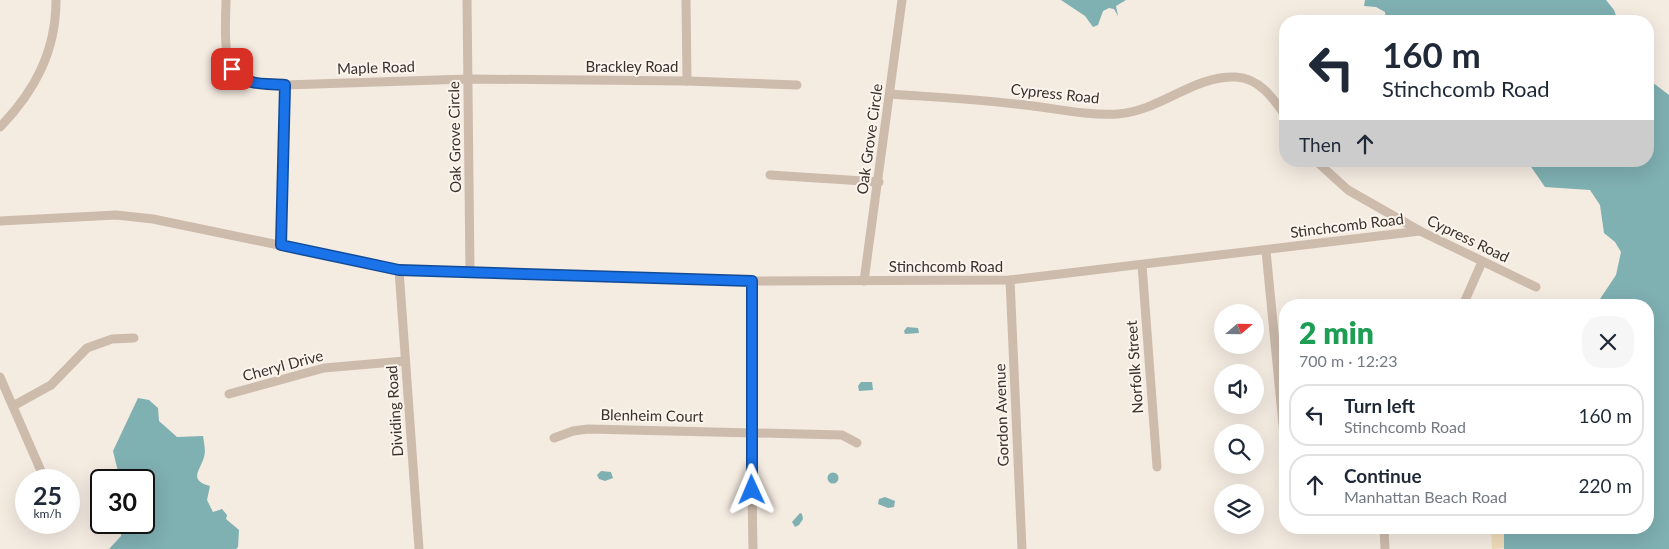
<!DOCTYPE html>
<html lang="en">
<head>
<meta charset="utf-8">
<style>
	:root { --surface:#fff; --page:#f6f6f7; --text:#1f2937; --muted:#747a83; --line:#e0e1e3 }
	body { margin:0; font-family:Lato,sans-serif; background:var(--page); color:var(--text); height:100vh; display:flex; flex-direction:column; font-size:19px; white-space:nowrap }
	* { box-sizing:border-box; margin:0 }
	p { font-size:16px; color:var(--muted) }
	.icon { flex:none; width:28px; height:28px; fill:none; stroke:currentColor; stroke-width:2; stroke-linecap:round; stroke-linejoin:round }
	.map { position:relative; flex:1; overflow:hidden }
	.details { position:absolute; left:1279px; top:299px; width:375px; height:235px; display:flex; flex-direction:column; background:var(--surface); border-radius:20px; box-shadow:0 5px 20px #0002 }
	.details>* { flex:none }
	.hud { position:absolute; left:1279px; top:15px; width:375px; height:152px; border-radius:20px; box-shadow:0 5px 20px #0002; background:#fff; color:var(--text); overflow:hidden }
	.needle { width:32px; rotate:70deg }
	.buttons { position:absolute; left:1214px; top:304px; display:grid; gap:10px }
	.buttons a { display:grid; place-items:center; width:50px; height:50px; border-radius:50%; background:var(--surface); box-shadow:0 5px 20px #0002; font-size:25px }
	.speed { position:absolute; left:15px; top:469px; display:flex; gap:10px; font-size:25px; font-weight:700; text-align:center }
	.speed>* { display:grid; place-content:center; width:65px; height:65px; border-radius:50%; background:var(--surface); box-shadow:0 5px 20px #0002; line-height:1 }
	.speed small { font-size:12px; font-weight:400 }
	.speed .limit { border:2px solid #111; border-radius:8px; background:#fff; color:#111 }
	.pin { position:absolute; display:grid; place-items:center; width:42px; height:42px; color:#fff; margin:-21px; border-radius:10px; box-shadow:0 2px 8px #0006 }
	.me { position:absolute; width:55px; margin:-28px; rotate:359deg; stroke-linejoin:round; filter:drop-shadow(0 0 4px #0008) }
	.turn { display:flex; align-items:center; gap:18px; height:105px; padding:0 20px; font-size:22px }
	.turn .icon { width:65px; height:65px; stroke-width:2.5 }
	.turn b { display:block; font-size:35px; line-height:42px }
	.then { display:flex; align-items:center; height:48px; padding:0 20px; background:#0003; gap:10px; font-size:19px }
	.round { display:grid; place-items:center; flex:none; width:52px; height:52px; border-radius:20px; background:var(--page) }
	.summary { display:flex; align-items:center; justify-content:space-between; height:85px; padding:0 20px }
	h1 { font-size:30px; font-weight:800; line-height:38px; color:#1e9e55 }
	ul { padding:0; list-style:none }
	li { display:flex; align-items:center; gap:15px; height:62px; margin:0 10px 8px; padding:0 10px; border:2px solid var(--line); border-radius:20px }
	li div { flex:1 }
	li b { display:block; font-size:19px }
	li em { font-style:normal }
	.map>svg:first-child { display:block }
</style>
</head>
<body>
<div class="map">
<svg width="1669" height="549" viewBox="0 0 1669 549">
	<rect width="100%" height="100%" fill="#f4ebe1"/>
	<path fill="#efdcb8" d="M 1491,528 L 1504,528 L 1504,548 L 1492,549 Z"/>
	<g fill="#7fb0b2">
		<path d="M 1061,0 L 1126,0 L 1116,6 L 1118,16 L 1114,9 L 1109,8 L 1103,11 L 1098,25 L 1093,27 L 1085,16 Z"/>
		<path d="M 1365,0 L 1606,0 L 1614,10 L 1618,21 L 1386,21 L 1385,12 L 1376,7 L 1364,6 Z"/>
		<path d="M 1648,79 L 1669,95 L 1669,549 L 1504,549 L 1504,528 L 1648,528 L 1648,305 L 1596,305 L 1616,275 L 1621,252 L 1615,242 L 1604,233 L 1600,205 L 1590,190 L 1545,187 L 1527,161 L 1648,161 Z"/>
		<path d="M 907,327 L 918,328 L 919,333 L 905,334 L 904,331 Z"/>
		<path d="M 861,382 L 872,382 L 873,390 L 859,391 L 858,386 Z"/>
		<path d="M 138,398 L 149,400 L 158,408 L 159,421 L 177,437 L 203,436 C 204,443 206,451 204,457 C 200,471 188,480 210,486 L 207,500 L 213,512 L 222,509 L 227,515 L 226,519 L 239,530 L 238,547 L 236,549 L 109,549 L 121,536 L 122,523 L 144,522 L 144,480 L 120,480 L 113,451 Z"/>
		<path d="M 601,471 L 611,472 L 613,478 L 605,481 L 599,479 L 597,475 Z"/>
		<circle cx="833" cy="478" r="5.5"/>
		<path d="M 885,497 L 895,501 L 894,507 L 888,508 L 878,504 L 879,499 Z"/>
		<path d="M 800,513 L 802,514 L 803,519 L 799,525 L 795,527 L 792,522 Z"/>
	</g>
	<g fill="none" stroke-linecap="round" stroke-linejoin="round">
		<g stroke="#cdbbac" stroke-width="9">
			<path d="M 226,0 C 226,21 221,65 239,78 C 250,86 273,84 285,85 L 281,245"/>
			<path d="M 467,0 L 470,273"/>
			<path d="M 686,0 L 687,81"/>
			<path d="M 285,85 L 468,79 L 687,81 L 797,85"/>
			<path d="M 890,94 C 932,97 974,99 1016,104 C 1050,107 1083,116 1118,114 C 1160,111 1194,75 1236,77 C 1259,78 1273,98 1285,115"/>
			<path d="M 0,127 C 35,91 56,51 56,0"/>
			<path d="M 1316,161 L 1348,190 L 1420,231 L 1536,287"/>
			<path d="M 770,175 L 879,182"/>
			<path d="M 0,221 L 116,215 L 153,219 L 399,270 L 752,281 L 1010,280 L 1420,231"/>
			<path d="M 1266,251 L 1285,445"/>
			<path d="M 1142,265 L 1157,467"/>
			<path d="M 399,270 L 419,549"/>
			<path d="M 1010,280 L 1022,549"/>
			<path d="M 752,281 L 751,432 L 753,549"/>
			<path d="M 864,281 L 902,0"/>
			<path d="M 1463,305 L 1482,262"/>
			<path d="M 0,377 L 41,471 L 42,480"/>
			<path d="M 229,394 L 324,368 L 405,361"/>
			<path d="M 13,406 L 51,385 L 87,348 L 112,339 L 134,338"/>
			<path d="M 554,438 L 573,431 L 588,429 L 842,435 L 857,443"/>
			<path d="M 1384,528 L 1385,549"/>
		</g>
	</g>
	<g fill="none" stroke-linecap="round" stroke-linejoin="round">
		<defs>
			<path id="route" d="M 232,69 C 247,87 264,83 285,85 L 281,245 L 399,270 L 752,281 L 752,490"/>
		</defs>
		<use href="#route" stroke="#114b97" stroke-width="12"/>
		<use href="#route" stroke="#1a73e8" stroke-width="9"/>
	</g>
	<g text-anchor="middle" stroke-width="4" stroke-linejoin="round" paint-order="stroke">
		<g font-size="15" fill="#3b302b" stroke="#fbf5ee">
			<text x="632" y="72">Brackley Road</text>
			<text transform="translate(376 68) rotate(-2)" y="5">Maple Road</text>
			<text transform="translate(1055 94) rotate(6)" y="5">Cypress Road</text>
			<text transform="translate(455 137) rotate(-91)" y="5">Oak Grove Circle</text>
			<text transform="translate(870 139) rotate(-82)" y="5">Oak Grove Circle</text>
			<text transform="translate(1347 226) rotate(-7)" y="5">Stinchcomb Road</text>
			<text transform="translate(1468 239) rotate(26)" y="5">Cypress Road</text>
			<text x="946" y="272">Stinchcomb Road</text>
			<text transform="translate(283 366) rotate(-15)" y="5">Cheryl Drive</text>
			<text transform="translate(1135 367) rotate(-94)" y="5">Norfolk Street</text>
			<text transform="translate(395 411) rotate(-94)" y="5">Dividing Road</text>
			<text transform="translate(1002 415) rotate(-92)" y="5">Gordon Avenue</text>
			<text transform="translate(652 416) rotate(1)" y="5">Blenheim Court</text>
		</g>
	</g>
</svg>
<div class="buttons">
<a><svg class="needle" viewBox="-14 -14 28 28"><path d="M0-13l5 13h-10z" fill="#e53935"/><path d="M0 13l5-13h-10z" fill="#747a83"/></svg></a>
<a><svg class="icon" aria-label="sound" viewBox="0 0 24 24"><path d="M4 9h4l5-4v14l-5-4H4zM17 9q2 3 0 6"/></svg></a>
<a><svg class="icon" aria-label="search" viewBox="0 0 24 24"><circle cx="10" cy="10" r="6"/><path d="M15 15l6 6"/></svg></a>
<a><svg class="icon" aria-label="layers" viewBox="0 0 24 24"><path d="M12 4l9 5-9 5-9-5zM3 14l9 5 9-5"/></svg></a>
</div>
<div class="speed"><div>25<small>km/h</small></div><div class="limit">30</div></div>
<div class="pin" style="left:232px;top:69px;background:#d93025"><svg class="icon" aria-label="arrive" viewBox="0 0 24 24"><path d="M6 21V4h12l-3 4 3 4H6"/></svg></div>
<svg class="me" style="left:752px;top:490px" viewBox="-20 -20 40 40"><path d="M0-17L14 15 0 8-14 15z" fill="#1a73e8" stroke="#fff" stroke-width="4"/></svg>
<div class="hud">
<div class="turn"><svg class="icon" aria-label="left" viewBox="0 0 24 24"><path d="M17 20v-9H6M10 6l-5 5 5 5"/></svg><div><b>160 m</b>Stinchcomb Road</div></div>
<div class="then">Then<svg class="icon" aria-label="ahead" viewBox="0 0 24 24"><path d="M12 20V5M6 11l6-6 6 6"/></svg></div>
</div>
<section class="details">
<div class="summary"><div><h1>2 min</h1><p>700 m · 12:23</p></div><a class="round"><svg class="icon" aria-label="close" viewBox="0 0 24 24"><path d="M6 6l12 12M18 6L6 18"/></svg></a></div>
<ul>
<li><svg class="icon" aria-label="left" viewBox="0 0 24 24"><path d="M17 20v-9H6M10 6l-5 5 5 5"/></svg><div><b>Turn left</b><p>Stinchcomb Road</p></div><em>160 m</em></li>
<li><svg class="icon" aria-label="ahead" viewBox="0 0 24 24"><path d="M12 20V5M6 11l6-6 6 6"/></svg><div><b>Continue</b><p>Manhattan Beach Road</p></div><em>220 m</em></li>
</ul>
</section>
</div>
</body>
</html>
